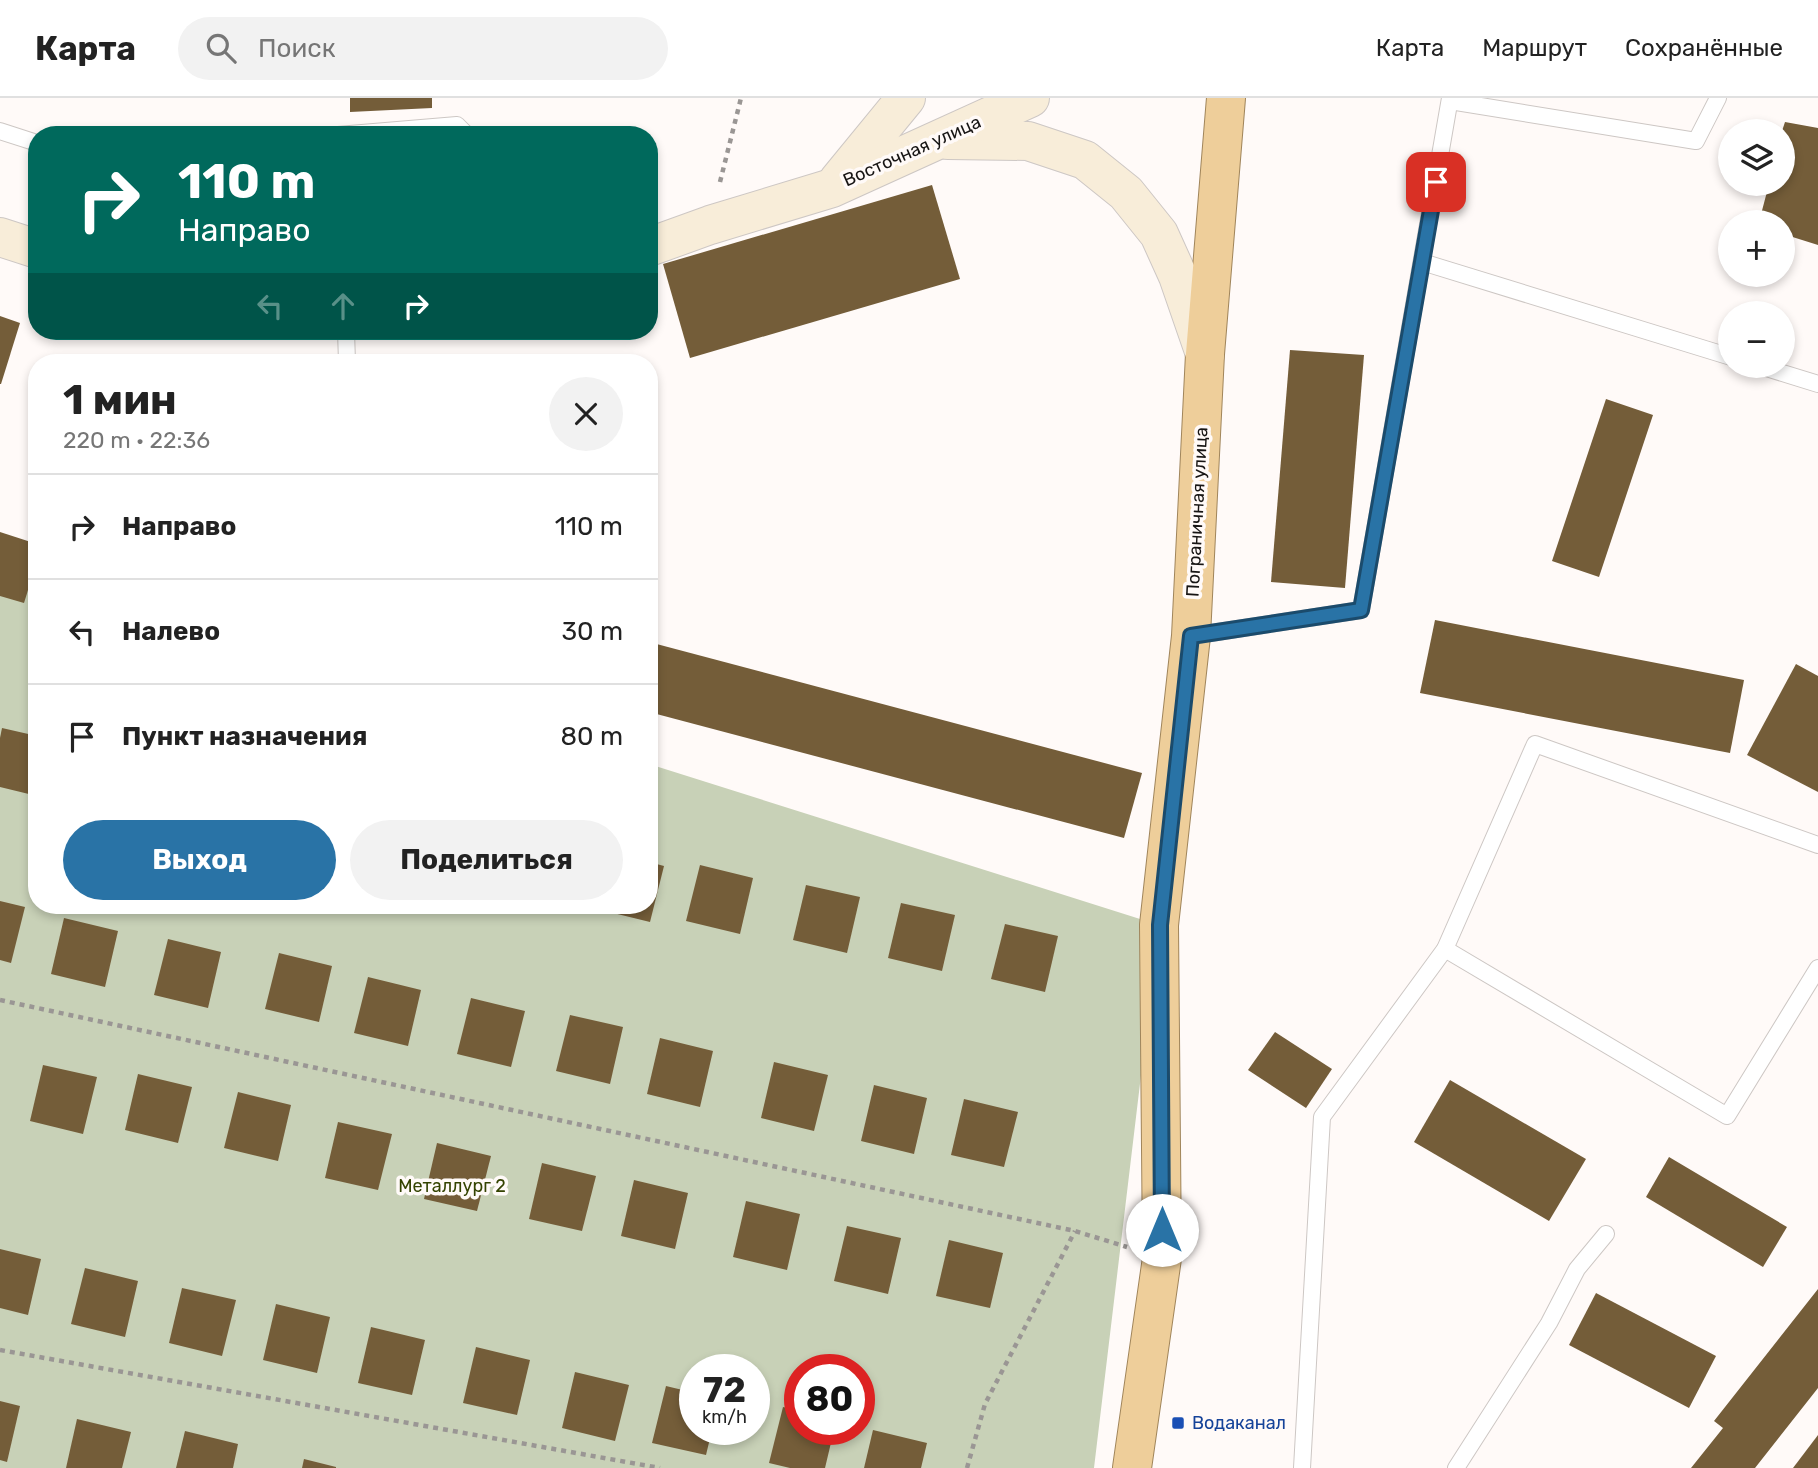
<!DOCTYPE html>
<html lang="ru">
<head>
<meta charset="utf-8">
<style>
	:root { --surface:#fff; --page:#f2f2f2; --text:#222; --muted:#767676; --line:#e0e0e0; --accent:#2973a6 }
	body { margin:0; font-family:Rubik,sans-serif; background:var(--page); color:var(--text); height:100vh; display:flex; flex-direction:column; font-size:26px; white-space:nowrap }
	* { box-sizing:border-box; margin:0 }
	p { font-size:23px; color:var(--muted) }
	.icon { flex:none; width:38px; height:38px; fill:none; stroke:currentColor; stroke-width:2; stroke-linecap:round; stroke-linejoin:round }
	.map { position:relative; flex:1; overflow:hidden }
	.sheet { position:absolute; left:28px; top:256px; width:630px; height:560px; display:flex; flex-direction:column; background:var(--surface); border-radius:28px; box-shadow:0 4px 10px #0003 }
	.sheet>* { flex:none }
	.banner { position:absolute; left:28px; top:28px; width:630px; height:214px; border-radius:28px; box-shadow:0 4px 10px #0003; background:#00695c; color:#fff; overflow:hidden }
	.buttons { position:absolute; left:1718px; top:21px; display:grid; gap:14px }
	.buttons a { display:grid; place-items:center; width:77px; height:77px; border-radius:50%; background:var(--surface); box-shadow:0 4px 10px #0003; font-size:35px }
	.speed { position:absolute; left:679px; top:1256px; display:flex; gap:14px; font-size:35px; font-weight:700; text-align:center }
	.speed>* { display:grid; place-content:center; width:91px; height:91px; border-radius:50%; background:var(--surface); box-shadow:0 4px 10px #0003; line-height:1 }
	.speed small { font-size:18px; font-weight:400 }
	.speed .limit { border:10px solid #d22; background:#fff; color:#111 }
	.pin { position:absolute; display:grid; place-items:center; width:60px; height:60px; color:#fff; margin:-30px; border-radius:14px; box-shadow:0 4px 10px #0006 }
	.me { position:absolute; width:77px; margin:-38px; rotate:0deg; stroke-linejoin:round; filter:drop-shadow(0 0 5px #0008) }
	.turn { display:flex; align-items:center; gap:24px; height:147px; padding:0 35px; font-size:32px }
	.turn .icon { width:91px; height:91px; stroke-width:2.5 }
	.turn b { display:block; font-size:49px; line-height:60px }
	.lanes { display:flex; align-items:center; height:66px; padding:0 35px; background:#0003; justify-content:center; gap:35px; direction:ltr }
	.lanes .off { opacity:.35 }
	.round { display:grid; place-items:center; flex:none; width:74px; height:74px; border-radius:37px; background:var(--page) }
	.head { display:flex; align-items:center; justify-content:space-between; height:119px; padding:0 35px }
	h1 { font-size:42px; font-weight:700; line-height:52px }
	.action { display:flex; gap:14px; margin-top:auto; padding:14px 35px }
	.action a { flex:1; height:80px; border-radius:42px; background:var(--accent); color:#fff; font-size:28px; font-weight:700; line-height:80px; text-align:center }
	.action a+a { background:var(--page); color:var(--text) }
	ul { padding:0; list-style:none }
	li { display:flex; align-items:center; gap:21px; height:105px; padding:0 35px; border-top:2px solid var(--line) }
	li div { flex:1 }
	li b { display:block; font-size:26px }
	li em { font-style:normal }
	header { display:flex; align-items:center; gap:42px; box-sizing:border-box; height:98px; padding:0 35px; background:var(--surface); border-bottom:2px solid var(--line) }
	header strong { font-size:33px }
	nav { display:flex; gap:38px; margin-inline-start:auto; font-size:24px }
	.search { width:490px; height:63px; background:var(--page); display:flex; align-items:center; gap:18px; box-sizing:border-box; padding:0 24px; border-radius:38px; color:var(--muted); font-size:26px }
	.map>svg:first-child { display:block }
</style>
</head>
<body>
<header>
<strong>Карта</strong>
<div class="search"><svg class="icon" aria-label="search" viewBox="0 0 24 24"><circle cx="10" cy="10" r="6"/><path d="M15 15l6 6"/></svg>Поиск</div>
<nav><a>Карта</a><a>Маршрут</a><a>Сохранённые</a></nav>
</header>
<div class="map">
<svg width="1818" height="1370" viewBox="0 0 1818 1370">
	<rect width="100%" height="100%" fill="#fffaf8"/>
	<path fill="#c8d1b7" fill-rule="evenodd" d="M 0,460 L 37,471 L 37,807 L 649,807 L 649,666 L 1159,827 L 1094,1370 L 0,1370 ZM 695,1272 L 754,1272 L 754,1332 L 695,1332 ZM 800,1272 L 859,1272 L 859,1332 L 800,1332 Z"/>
	<g fill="#745d39">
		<path d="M 350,0 L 432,0 L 432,10 L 350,14 Z"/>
		<path d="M 1785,24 L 1818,30 L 1818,147 L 1783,136 L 1783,124 L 1759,124 L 1769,86 L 1783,86 L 1782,33 Z"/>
		<path d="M 932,87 L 960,181 L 690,260 L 663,166 Z"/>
		<path d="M 0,218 L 20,225 L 1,286 L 0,286 Z"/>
		<path d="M 1290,252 L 1364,257 L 1345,490 L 1271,484 Z"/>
		<path d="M 1606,301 L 1653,317 L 1599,479 L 1552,463 Z"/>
		<path d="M 0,434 L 37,446 L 37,463 L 24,505 L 0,498 Z"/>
		<path d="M 1435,522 L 1744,582 L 1730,655 L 1420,595 Z"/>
		<path d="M 649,544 L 1142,675 L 1124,740 L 649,614 Z"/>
		<path d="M 1796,566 L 1818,578 L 1818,694 L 1747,657 Z"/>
		<path d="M 2,630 L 37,638 L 37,698 L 0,689 L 0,640 Z"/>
		<path d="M 649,764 L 664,768 L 650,824 L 597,811 L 598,807 L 649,807 Z"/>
		<path d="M 700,767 L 753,780 L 740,836 L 686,823 Z"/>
		<path d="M 806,787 L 860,799 L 847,855 L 793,842 Z"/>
		<path d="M 0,803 L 25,809 L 11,865 L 0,862 Z"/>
		<path d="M 901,805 L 955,817 L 942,873 L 888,860 Z"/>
		<path d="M 64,820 L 118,833 L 105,889 L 51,876 Z"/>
		<path d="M 1005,826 L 1058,838 L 1045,894 L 991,881 Z"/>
		<path d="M 168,841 L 221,854 L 208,910 L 154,897 Z"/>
		<path d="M 279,855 L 332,868 L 319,924 L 265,911 Z"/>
		<path d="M 368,879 L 421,892 L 408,948 L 354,935 Z"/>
		<path d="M 471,900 L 525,913 L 511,969 L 457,956 Z"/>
		<path d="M 570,917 L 623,929 L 610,986 L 556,973 Z"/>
		<path d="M 1275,934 L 1332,971 L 1306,1010 L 1248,972 Z"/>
		<path d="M 660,940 L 713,953 L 700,1009 L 647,996 Z"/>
		<path d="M 774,964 L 828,977 L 814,1033 L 761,1020 Z"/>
		<path d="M 43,967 L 97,979 L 83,1036 L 30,1023 Z"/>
		<path d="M 138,976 L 192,989 L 178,1045 L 125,1032 Z"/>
		<path d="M 1450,982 L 1586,1061 L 1549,1123 L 1414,1044 Z"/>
		<path d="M 874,987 L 927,1000 L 914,1056 L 861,1043 Z"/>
		<path d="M 238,994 L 291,1007 L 278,1063 L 224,1050 Z"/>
		<path d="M 964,1001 L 1018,1014 L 1004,1069 L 951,1057 Z"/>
		<path d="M 338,1024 L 392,1036 L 378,1092 L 325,1080 Z"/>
		<path d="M 437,1045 L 491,1058 L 477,1113 L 424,1101 Z"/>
		<path d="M 1669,1059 L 1787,1129 L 1763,1169 L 1646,1099 Z"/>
		<path d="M 542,1065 L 596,1078 L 582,1133 L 529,1121 Z"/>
		<path d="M 634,1082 L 688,1095 L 675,1151 L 621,1138 Z"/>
		<path d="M 746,1103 L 800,1116 L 787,1172 L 733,1159 Z"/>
		<path d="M 847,1128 L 901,1140 L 888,1196 L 834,1183 Z"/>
		<path d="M 949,1142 L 1003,1155 L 990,1210 L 936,1198 Z"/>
		<path d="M 0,1151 L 41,1161 L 28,1217 L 0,1210 Z"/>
		<path d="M 85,1170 L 138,1183 L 125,1239 L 71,1226 Z"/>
		<path d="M 182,1190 L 236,1202 L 222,1258 L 169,1245 Z"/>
		<path d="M 1818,1191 L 1818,1290 L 1755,1370 L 1691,1370 L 1723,1330 L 1714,1323 Z"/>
		<path d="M 1596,1195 L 1716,1258 L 1689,1310 L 1569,1247 Z"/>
		<path d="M 276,1206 L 330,1219 L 317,1275 L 263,1262 Z"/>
		<path d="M 371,1229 L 425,1242 L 412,1297 L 358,1285 Z"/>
		<path d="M 476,1249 L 530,1262 L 517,1317 L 463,1305 Z"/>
		<path d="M 575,1274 L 629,1287 L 615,1343 L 562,1330 Z"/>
		<path d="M 666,1288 L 695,1295 L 695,1332 L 712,1332 L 706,1357 L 652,1345 Z"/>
		<path d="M 0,1303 L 20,1308 L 7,1364 L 0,1362 Z"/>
		<path d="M 783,1309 L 800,1313 L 800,1332 L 834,1332 L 825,1370 L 790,1370 L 769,1365 Z"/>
		<path d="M 77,1321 L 131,1334 L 122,1370 L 66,1370 Z"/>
		<path d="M 873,1332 L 927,1345 L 921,1370 L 864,1370 Z"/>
		<path d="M 185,1333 L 238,1346 L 233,1370 L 176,1370 Z"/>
		<path d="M 1818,1337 L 1818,1370 L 1793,1370 Z"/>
		<path d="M 304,1361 L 336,1369 L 336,1370 L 302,1370 Z"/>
	</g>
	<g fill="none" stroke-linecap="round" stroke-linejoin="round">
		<defs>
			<g id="service">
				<path d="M 1450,3 L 1696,43 L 1718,0"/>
				<path d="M 0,33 L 37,45"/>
				<path d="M 338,37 L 457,27 L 467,37"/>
				<path d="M 1422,164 L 1731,259"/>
				<path d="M 346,233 L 347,264"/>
				<path d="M 1760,268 L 1818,286"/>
				<path d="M 1191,538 L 1361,512 L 1450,0"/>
				<path d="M 1445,851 L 1727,1018 L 1818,870"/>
				<path d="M 1302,1370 L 1322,1019 L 1445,851 L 1535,646 L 1818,747"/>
				<path d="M 1456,1370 L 1549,1225 L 1577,1171 L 1606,1136"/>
			</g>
			<g id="secondary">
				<path d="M 948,42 L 1028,43 L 1085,62 L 1126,95 L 1159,136 L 1178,178 L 1205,256"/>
				<path d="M 838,83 L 906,0"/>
				<path d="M 0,139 L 37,151"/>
				<path d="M 649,149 L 710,127 L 832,90 L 1030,0"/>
			</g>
			<path id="trunk" d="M 1132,1370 L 1162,1160 L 1159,827 L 1191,538 L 1205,256 L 1226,0"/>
		</defs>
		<use href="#service" stroke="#cdc7c4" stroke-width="18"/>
		<use href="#secondary" stroke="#cdc7c4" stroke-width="40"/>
		<use href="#trunk" stroke="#a0855b" stroke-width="40"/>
		<g stroke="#9a9694" stroke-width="4.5" stroke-dasharray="5 5" stroke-linecap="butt">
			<path d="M 720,84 L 741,0"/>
			<path d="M 0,902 L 1075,1133 L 1127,1149"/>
			<path d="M 0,1252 L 660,1370"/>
			<path d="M 967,1370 L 985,1306 L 1075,1133"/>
		</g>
		<use href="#service" stroke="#fff" stroke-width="16"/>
		<use href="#secondary" stroke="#f8edd9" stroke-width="38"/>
		<use href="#trunk" stroke="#eece9a" stroke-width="38"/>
	</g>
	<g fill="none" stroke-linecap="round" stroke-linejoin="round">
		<defs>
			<path id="route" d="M 1162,1132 L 1160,827 L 1191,538 L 1361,512 L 1436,84"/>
		</defs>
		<use href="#route" stroke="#1b4b6c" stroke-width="18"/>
		<use href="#route" stroke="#2973a6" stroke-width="12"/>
	</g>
	<rect fill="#1a4fb4" stroke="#fffaf8" stroke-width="2.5" x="1171" y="1318" width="14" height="14" rx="3.5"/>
	<g text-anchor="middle" stroke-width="7" stroke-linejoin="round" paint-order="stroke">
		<g font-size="18" fill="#171514" stroke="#fffaf8">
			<text transform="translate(912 53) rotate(-24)" y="6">Восточная улица</text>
			<text transform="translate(1197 414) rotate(-87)" y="6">Пограничная улица</text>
		</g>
		<g font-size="18" fill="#344300" stroke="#fffaf8">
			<text x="452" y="1094">Металлург 2</text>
		</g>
		<g font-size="18" fill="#164399" stroke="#fffaf8" text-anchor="start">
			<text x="1192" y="1331">Водаканал</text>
		</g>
	</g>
</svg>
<div class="buttons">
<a><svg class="icon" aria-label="layers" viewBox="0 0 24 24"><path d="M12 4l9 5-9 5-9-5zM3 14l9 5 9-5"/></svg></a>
<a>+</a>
<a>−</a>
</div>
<div class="speed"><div>72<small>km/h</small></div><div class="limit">80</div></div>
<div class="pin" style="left:1436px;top:84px;background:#d93025"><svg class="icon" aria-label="arrive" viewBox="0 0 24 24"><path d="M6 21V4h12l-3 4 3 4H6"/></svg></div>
<svg class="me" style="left:1162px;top:1132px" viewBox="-20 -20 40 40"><circle r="19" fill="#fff"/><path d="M0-13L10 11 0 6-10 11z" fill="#2973a6"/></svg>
<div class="banner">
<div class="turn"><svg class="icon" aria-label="right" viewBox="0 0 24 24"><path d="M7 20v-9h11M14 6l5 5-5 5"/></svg><div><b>110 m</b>Направо</div></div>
<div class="lanes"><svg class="icon off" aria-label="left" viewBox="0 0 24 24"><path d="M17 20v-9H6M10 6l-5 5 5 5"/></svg><svg class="icon off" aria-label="ahead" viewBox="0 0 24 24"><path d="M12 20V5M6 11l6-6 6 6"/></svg><svg class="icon" aria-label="right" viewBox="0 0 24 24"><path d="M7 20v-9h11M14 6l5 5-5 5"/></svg></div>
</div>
<section class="sheet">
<div class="head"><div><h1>1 мин</h1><p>220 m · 22:36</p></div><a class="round"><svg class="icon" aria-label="close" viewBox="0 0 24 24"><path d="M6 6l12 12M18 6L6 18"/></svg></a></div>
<ul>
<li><svg class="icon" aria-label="right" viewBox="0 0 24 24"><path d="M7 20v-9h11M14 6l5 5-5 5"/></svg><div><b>Направо</b></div><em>110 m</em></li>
<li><svg class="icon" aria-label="left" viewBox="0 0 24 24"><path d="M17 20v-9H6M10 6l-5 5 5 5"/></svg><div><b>Налево</b></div><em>30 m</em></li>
<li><svg class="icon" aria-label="arrive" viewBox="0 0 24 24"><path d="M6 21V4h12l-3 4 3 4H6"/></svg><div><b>Пункт назначения</b></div><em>80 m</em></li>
</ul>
<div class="action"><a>Выход</a><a>Поделиться</a></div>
</section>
</div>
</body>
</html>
